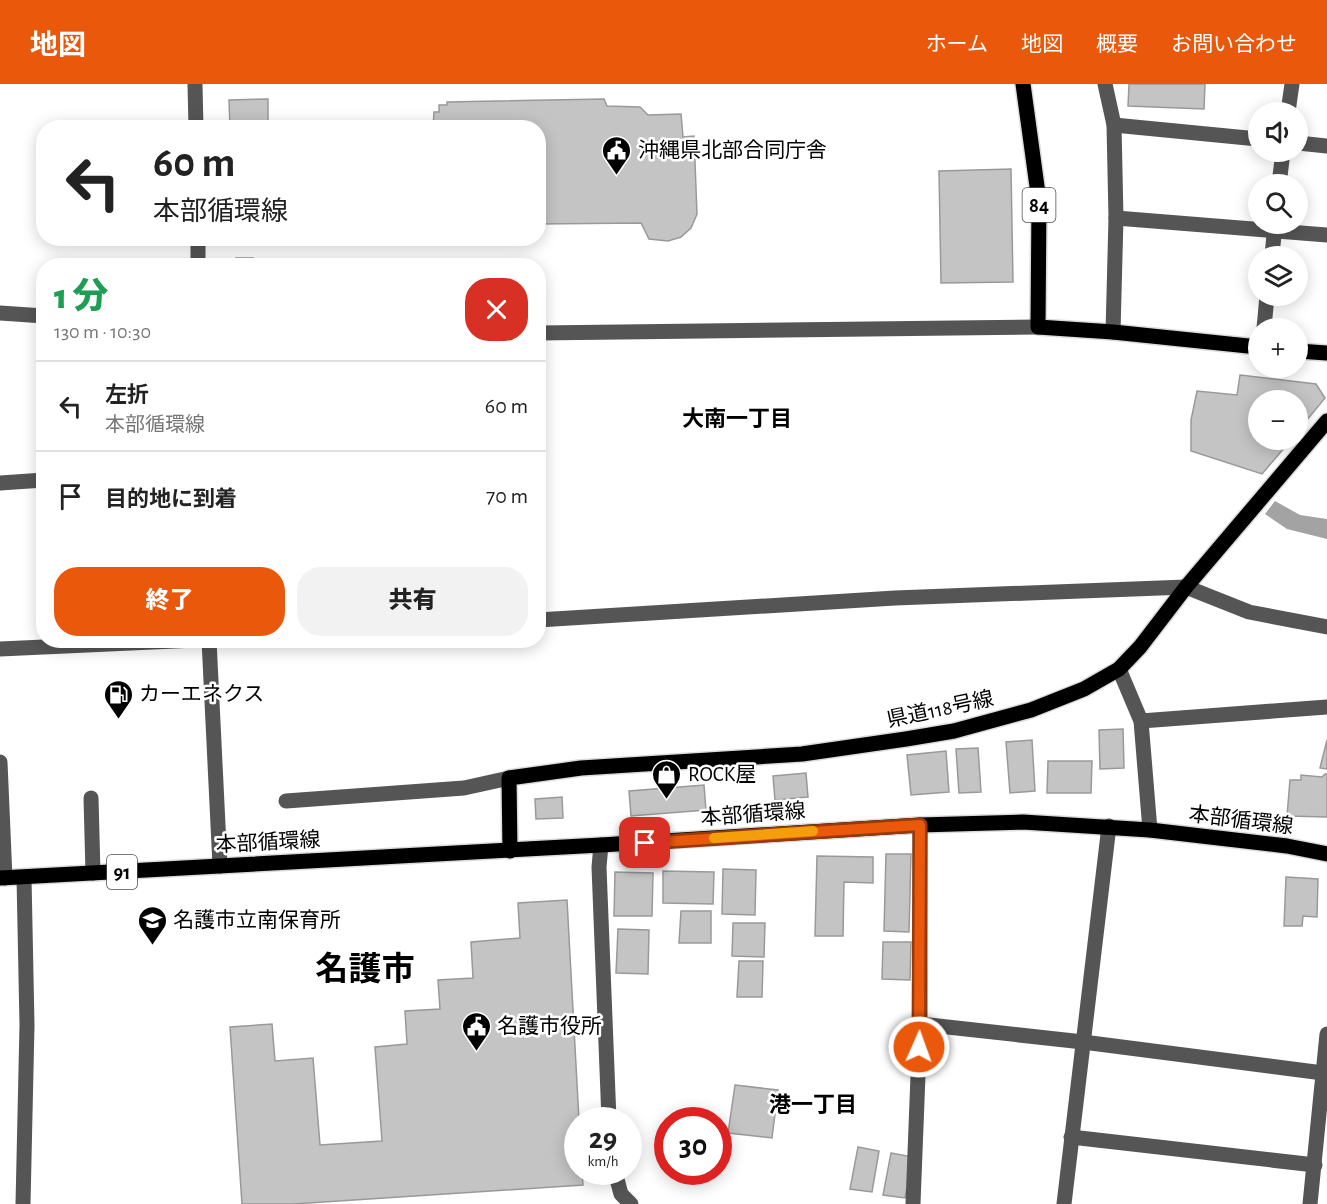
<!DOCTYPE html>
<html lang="ja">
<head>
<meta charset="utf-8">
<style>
	:root { --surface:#fff; --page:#f2f2f2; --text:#222; --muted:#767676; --line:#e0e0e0; --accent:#ea580c }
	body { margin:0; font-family:"Alegreya Sans","Noto Sans JP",sans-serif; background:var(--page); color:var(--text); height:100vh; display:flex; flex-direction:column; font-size:22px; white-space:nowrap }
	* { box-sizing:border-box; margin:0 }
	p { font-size:20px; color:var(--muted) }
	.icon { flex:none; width:33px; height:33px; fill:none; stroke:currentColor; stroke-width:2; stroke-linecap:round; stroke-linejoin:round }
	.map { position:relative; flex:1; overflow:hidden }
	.drawer { position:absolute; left:36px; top:174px; width:510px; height:390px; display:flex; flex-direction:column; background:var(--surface); border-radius:24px; box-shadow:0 3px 15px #0003 }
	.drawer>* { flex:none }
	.hud { position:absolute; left:36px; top:36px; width:510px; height:126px; border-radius:24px; box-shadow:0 3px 15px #0003; background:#fff; color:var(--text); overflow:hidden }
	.tools { position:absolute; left:1248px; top:18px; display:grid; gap:12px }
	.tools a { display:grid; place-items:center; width:60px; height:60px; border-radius:50%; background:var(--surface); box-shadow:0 3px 15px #0003; font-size:30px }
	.speed { position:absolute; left:564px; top:1023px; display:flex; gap:12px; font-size:30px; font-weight:700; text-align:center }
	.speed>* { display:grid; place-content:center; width:78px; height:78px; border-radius:50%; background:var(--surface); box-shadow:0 3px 15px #0003; line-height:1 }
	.speed small { font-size:15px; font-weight:400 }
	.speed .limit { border:9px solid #d22; background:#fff; color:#111 }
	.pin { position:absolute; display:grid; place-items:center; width:51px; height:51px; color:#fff; margin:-26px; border-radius:12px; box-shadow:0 3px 9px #0006 }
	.me { position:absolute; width:66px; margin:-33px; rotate:2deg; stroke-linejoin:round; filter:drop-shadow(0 0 4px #0008) }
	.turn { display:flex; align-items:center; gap:21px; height:126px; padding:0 18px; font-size:27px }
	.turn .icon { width:78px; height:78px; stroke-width:2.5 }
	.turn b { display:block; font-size:42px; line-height:51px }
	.round { display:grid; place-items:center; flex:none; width:63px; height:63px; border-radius:24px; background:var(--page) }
	.summary { display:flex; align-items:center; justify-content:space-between; height:102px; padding:0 18px }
	h1 { font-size:36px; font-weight:800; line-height:45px; color:#1e9e55 }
	.button { display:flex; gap:12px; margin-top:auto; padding:12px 18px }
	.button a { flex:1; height:69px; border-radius:24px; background:var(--accent); color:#fff; font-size:24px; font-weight:800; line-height:69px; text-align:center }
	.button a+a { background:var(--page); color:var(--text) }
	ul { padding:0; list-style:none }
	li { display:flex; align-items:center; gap:18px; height:90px; padding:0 18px; border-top:2px solid var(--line) }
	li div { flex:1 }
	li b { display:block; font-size:22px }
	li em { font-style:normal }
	header { display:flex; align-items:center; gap:36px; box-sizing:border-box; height:84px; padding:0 30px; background:var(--accent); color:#fff }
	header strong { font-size:28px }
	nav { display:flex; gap:33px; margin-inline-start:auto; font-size:21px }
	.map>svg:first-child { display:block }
</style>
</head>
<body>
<header>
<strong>地図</strong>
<nav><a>ホーム</a><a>地図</a><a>概要</a><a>お問い合わせ</a></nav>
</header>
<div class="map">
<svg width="1327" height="1120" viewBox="0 0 1327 1120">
	<rect width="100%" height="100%" fill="#fff"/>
	<path fill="#a3a3a3" d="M 1275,417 L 1300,431 L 1327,435 L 1327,455 L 1287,445 L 1265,430 Z"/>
	<g fill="#c4c4c4" stroke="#999" stroke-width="1.5">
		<path d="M 1129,0 L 1205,0 L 1204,25 L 1128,22 Z"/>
		<path d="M 268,15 L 268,44 L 230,44 L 229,16 Z"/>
		<path d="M 604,15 L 607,22 L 640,23 L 648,31 L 681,30 L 683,53 L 694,52 L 697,130 L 691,144 L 681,153 L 668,157 L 649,155 L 641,139 L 538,140 L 538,44 L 433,44 L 434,28 L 439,28 L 439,21 L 447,21 L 447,18 Z"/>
		<path d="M 1011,85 L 1013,198 L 941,199 L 939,87 Z"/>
		<rect x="236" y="174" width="17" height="8"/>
		<path d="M 1240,291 L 1316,300 L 1325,314 L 1298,347 L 1298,316 L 1258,316 L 1258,356 L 1291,356 L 1262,390 L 1191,367 L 1191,336 L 1197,307 L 1237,311 Z"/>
		<path d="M 1123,645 L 1124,684 L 1100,685 L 1099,646 Z"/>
		<path d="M 1032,656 L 1035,707 L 1010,709 L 1006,658 Z"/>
		<path d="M 1327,656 L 1327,685 L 1320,684 Z"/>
		<path d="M 978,664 L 981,708 L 959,709 L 956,665 Z"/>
		<path d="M 946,667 L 949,708 L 911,711 L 907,671 Z"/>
		<path d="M 1048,677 L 1092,677 L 1091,709 L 1047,709 Z"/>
		<path d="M 806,689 L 808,713 L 775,716 L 773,692 Z"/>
		<path d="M 1325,690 L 1327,690 L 1327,733 L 1287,732 L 1290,696 L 1301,696 L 1301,691 L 1322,693 Z"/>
		<path d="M 704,701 L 706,726 L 631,732 L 629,707 Z"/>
		<path d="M 562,713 L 563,734 L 536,735 L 535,715 Z"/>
		<path d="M 886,770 L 911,770 L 909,848 L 884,847 Z"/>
		<path d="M 817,772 L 873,773 L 873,799 L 844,798 L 843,852 L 815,852 Z"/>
		<path d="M 723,785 L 756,786 L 755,831 L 722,830 Z"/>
		<path d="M 663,787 L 714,788 L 713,820 L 663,819 Z"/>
		<path d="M 615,788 L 653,789 L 652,832 L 614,832 Z"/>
		<path d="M 1286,793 L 1318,795 L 1317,833 L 1303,832 L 1302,842 L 1284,842 Z"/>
		<path d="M 567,816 L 579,1036 L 578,1036 L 578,1088 L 582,1088 L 583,1101 L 293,1120 L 242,1120 L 230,943 L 272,940 L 275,977 L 313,974 L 320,1061 L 382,1057 L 375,963 L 407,960 L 405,927 L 440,925 L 438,896 L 473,894 L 471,858 L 520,854 L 518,819 Z"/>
		<path d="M 681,827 L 711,827 L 711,859 L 679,859 Z"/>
		<path d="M 733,839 L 765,839 L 764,873 L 732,872 Z"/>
		<path d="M 618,845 L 649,846 L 648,890 L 616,889 Z"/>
		<path d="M 883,858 L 911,858 L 910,896 L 882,895 Z"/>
		<path d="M 739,877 L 763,877 L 762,913 L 737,913 Z"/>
		<path d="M 735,1001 L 778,1006 L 772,1054 L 728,1049 Z"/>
		<path d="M 858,1063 L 879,1067 L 872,1108 L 850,1105 Z"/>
		<path d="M 891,1069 L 913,1073 L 905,1114 L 883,1111 Z"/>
	</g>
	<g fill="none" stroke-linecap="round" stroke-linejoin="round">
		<defs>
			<g id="major">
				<path d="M 1023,0 L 1039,117 L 1038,243 L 1113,248 L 1258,263"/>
				<path d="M 1298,267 L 1327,269"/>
				<path d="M 510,767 L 509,694 L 581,684 L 802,670 L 906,655 L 954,647 L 1031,626 L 1084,605 L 1119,585 L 1140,563 L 1186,503 L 1327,337"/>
				<path d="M 0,794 L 601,761 L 920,741 L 1023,738 L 1150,746 L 1287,762 L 1327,770"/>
			</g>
		</defs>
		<use href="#major" stroke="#dbdbdb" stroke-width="18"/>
		<g stroke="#555" stroke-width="15">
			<path d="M 195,0 L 196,44"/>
			<path d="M 1105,0 L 1114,41 L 1116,134 L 1113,248"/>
			<path d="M 1288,28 L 1292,0"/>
			<path d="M 1114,41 L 1258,55"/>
			<path d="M 1298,59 L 1327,62"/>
			<path d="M 1279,100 L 1283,68"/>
			<path d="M 1116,134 L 1327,151"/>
			<path d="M 198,154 L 198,182"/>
			<path d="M 1272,172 L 1275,140"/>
			<path d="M 0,229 L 44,232"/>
			<path d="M 1264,244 L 1267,212"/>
			<path d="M 538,249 L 1038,243"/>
			<path d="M 0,399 L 44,396"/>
			<path d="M 538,536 L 895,514 L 1186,503 L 1249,528 L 1327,543"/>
			<path d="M 209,556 L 220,782"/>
			<path d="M 0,565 L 196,556"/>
			<path d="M 1119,585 L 1141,637 L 1150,746"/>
			<path d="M 1141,637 L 1327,623"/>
			<path d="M 0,678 L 5,794"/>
			<path d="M 91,714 L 93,789"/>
			<path d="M 286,717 L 464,704 L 509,694"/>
			<path d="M 601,761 L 599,783 L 609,1036"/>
			<path d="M 920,940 L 1083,958 L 1323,989"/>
			<path d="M 1071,1053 L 1315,1081"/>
			<path d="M 615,1088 L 621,1110 L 631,1120"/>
			<path d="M 23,1120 L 27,941 L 24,793"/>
			<path d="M 913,1120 L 920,940 L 920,741"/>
			<path d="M 1064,1120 L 1109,742"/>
			<path d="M 1310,1120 L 1327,950"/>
		</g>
		<use href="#major" stroke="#000" stroke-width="15"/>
	</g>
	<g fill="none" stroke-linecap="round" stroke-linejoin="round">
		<defs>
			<path id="route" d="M 645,759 L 920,741 L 919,963"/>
		</defs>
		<use href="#route" stroke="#983908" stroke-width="15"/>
		<use href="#route" stroke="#ea580c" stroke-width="10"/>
		<path stroke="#f59e0b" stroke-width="10" d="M 714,754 L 813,747"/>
	</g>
	<defs>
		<symbol id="civic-pin" viewBox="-11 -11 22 30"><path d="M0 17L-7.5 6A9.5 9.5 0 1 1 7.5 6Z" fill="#000" stroke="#fff"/><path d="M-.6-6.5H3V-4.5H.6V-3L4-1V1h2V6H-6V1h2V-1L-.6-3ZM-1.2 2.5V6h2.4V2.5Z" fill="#fff"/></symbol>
		<symbol id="fuel-pin" viewBox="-11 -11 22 30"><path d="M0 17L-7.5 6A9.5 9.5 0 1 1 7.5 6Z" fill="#000" stroke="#fff"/><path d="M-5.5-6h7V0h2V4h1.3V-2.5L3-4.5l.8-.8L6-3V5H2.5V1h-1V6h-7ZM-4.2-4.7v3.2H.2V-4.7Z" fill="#fff"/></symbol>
		<symbol id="shop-pin" viewBox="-11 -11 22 30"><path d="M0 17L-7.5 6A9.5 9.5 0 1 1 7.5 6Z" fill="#000" stroke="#fff"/><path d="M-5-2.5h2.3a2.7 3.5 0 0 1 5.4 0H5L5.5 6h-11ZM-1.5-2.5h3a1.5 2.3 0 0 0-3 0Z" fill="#fff"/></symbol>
		<symbol id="school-pin" viewBox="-11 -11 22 30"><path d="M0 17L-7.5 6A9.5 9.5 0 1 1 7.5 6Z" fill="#000" stroke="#fff"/><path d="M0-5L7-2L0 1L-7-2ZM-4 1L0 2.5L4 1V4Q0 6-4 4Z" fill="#fff"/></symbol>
	</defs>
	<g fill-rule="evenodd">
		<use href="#civic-pin" x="600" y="50" width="33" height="45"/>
		<use href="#fuel-pin" x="102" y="594" width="33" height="45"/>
		<use href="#shop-pin" x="650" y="674" width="33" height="45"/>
		<use href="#school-pin" x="136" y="820" width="33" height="45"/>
		<use href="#civic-pin" x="460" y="926" width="33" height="45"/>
	</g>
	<g text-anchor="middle" stroke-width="5" stroke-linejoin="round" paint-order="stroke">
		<g fill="#fff" stroke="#4c4c4c" stroke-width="1.5">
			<rect x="1022.5" y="104" width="33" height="34" rx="4.5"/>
			<rect x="107" y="771" width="30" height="34" rx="4.5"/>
		</g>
		<g font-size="20" font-weight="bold" fill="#000">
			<text x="1039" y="128">84</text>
			<text x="122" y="795">91</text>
		</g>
		<g font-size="21" fill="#000" stroke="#fff" text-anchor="start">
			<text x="638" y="73">沖縄県北部合同庁舎</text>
			<text x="139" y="617">カーエネクス</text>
			<text x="688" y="697">ROCK屋</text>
			<text x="173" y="843">名護市立南保育所</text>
			<text x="497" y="949">名護市役所</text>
		</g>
		<g font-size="21" fill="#000" stroke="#fff">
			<text transform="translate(940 625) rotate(-12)" y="7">県道118号線</text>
			<text transform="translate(753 730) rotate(-4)" y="7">本部循環線</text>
			<text transform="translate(1241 736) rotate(7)" y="7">本部循環線</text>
			<text transform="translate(268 758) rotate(-3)" y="7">本部循環線</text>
		</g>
		<g font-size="22" font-weight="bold" fill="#000" stroke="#fff">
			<text x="737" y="342">大南一丁目</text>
			<text x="813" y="1028">港一丁目</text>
		</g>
		<g font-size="33" font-weight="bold" fill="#000" stroke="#fff">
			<text x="365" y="896">名護市</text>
		</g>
	</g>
</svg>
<div class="tools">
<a><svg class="icon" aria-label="sound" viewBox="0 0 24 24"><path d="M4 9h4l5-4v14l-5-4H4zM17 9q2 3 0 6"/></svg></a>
<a><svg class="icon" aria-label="search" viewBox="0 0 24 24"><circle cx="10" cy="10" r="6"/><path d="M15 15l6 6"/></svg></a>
<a><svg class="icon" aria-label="layers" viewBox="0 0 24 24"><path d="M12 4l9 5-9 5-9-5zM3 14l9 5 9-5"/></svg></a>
<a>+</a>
<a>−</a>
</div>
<div class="speed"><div>29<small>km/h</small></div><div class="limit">30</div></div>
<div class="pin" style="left:645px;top:759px;background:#d93025"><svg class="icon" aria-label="arrive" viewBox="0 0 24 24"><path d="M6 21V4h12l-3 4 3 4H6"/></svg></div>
<svg class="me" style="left:919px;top:963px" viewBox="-20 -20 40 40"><circle r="17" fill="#ea580c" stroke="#fff" stroke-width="3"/><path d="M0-11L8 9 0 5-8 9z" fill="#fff"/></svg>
<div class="hud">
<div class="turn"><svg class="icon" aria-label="left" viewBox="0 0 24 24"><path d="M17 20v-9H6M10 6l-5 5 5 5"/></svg><div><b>60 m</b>本部循環線</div></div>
</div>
<section class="drawer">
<div class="summary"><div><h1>1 分</h1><p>130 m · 10:30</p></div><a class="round" style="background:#d93025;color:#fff"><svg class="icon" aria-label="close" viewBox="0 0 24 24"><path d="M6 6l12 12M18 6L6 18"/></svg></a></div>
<ul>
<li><svg class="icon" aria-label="left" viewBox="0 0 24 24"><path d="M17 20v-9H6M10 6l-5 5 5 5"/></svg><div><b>左折</b><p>本部循環線</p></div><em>60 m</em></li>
<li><svg class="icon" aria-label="arrive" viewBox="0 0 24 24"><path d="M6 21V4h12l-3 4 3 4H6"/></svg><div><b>目的地に到着</b></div><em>70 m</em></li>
</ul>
<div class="button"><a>終了</a><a>共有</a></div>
</section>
</div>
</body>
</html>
